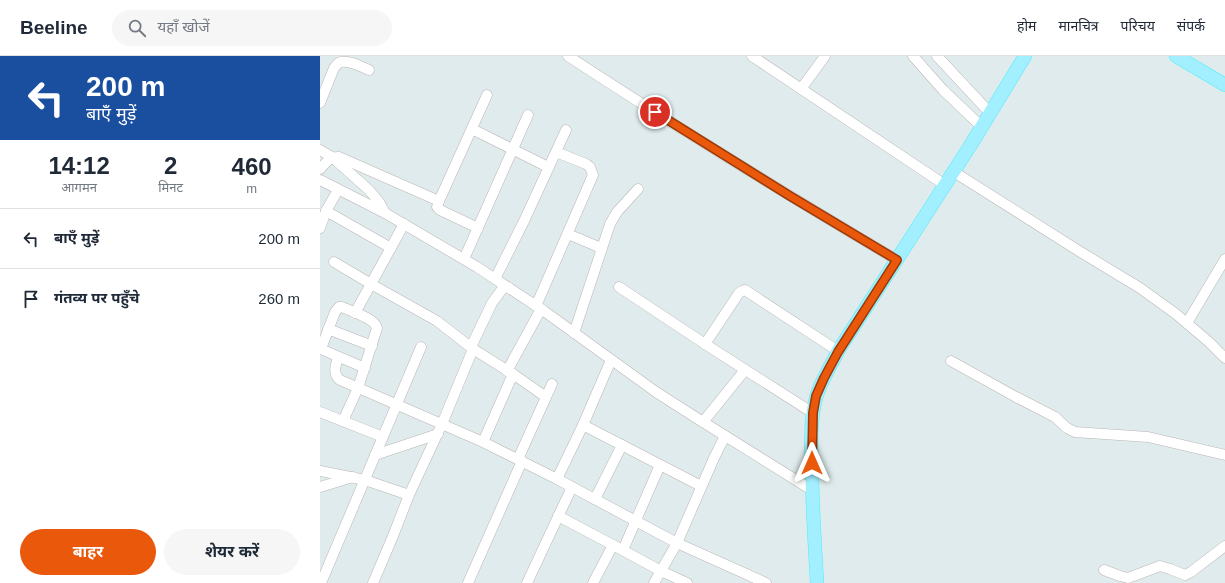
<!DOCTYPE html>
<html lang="hi">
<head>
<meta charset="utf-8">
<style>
	:root { --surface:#fff; --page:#f6f6f7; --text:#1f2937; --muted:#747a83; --line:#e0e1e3; --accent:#ea580c }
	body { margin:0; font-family:Helvetica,"Noto Sans Devanagari",sans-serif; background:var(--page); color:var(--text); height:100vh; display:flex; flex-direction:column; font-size:15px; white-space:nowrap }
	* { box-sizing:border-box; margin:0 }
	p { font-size:13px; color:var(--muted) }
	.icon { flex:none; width:22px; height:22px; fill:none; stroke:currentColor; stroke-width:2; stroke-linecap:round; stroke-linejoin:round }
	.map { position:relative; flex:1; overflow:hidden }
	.panel { display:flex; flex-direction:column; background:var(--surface); width:320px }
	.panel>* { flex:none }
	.top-card { background:#1a4fa0; color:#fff; overflow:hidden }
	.pin { position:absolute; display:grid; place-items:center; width:34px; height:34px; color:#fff; margin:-17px; border:2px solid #fff; border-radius:50%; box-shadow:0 1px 4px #0007 }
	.me { position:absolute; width:44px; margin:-22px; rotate:0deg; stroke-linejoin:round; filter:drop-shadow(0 0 3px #0008) }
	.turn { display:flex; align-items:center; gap:14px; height:84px; padding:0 20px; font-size:18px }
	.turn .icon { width:52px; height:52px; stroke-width:2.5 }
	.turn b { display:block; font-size:28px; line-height:34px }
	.eta { display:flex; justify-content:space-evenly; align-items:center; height:68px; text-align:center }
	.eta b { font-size:24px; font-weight:700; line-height:28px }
	.action { display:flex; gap:8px; margin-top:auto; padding:8px 20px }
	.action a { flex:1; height:46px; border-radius:24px; background:var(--accent); color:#fff; font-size:16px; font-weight:700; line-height:46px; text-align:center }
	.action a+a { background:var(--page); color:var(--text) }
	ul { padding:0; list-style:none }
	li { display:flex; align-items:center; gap:12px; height:60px; padding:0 20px; border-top:1px solid var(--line) }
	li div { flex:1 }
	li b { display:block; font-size:15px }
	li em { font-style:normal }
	header { display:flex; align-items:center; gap:24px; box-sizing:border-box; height:56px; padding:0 20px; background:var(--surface); border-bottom:1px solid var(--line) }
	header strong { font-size:19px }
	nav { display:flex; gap:22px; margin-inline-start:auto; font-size:14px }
	.search { width:280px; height:36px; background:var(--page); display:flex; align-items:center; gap:10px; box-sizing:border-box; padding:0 14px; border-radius:22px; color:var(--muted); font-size:15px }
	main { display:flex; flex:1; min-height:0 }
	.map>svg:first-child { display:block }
</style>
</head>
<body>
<header>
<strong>Beeline</strong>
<div class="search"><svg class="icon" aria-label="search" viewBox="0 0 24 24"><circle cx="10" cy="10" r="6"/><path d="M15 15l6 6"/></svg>यहाँ खोजें</div>
<nav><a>होम</a><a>मानचित्र</a><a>परिचय</a><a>संपर्क</a></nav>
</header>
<main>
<section class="panel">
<div class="top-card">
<div class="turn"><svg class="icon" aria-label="left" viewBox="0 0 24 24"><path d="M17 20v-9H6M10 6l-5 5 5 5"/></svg><div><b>200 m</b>बाएँ मुड़ें</div></div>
</div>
<div class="eta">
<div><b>14:12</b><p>आगमन</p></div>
<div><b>2</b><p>मिनट</p></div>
<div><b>460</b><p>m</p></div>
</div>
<ul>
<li><svg class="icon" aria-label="left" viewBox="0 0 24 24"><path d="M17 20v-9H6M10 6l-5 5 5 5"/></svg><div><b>बाएँ मुड़ें</b></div><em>200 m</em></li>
<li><svg class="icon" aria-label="arrive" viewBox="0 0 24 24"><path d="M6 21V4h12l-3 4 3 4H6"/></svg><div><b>गंतव्य पर पहुँचे</b></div><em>260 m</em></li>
</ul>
<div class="action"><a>बाहर</a><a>शेयर करें</a></div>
</section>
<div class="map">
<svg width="905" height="527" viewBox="0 0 905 527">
	<rect width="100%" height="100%" fill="#dfebec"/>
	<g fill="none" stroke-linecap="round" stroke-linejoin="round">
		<defs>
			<g id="minor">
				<path d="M 248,0 C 356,71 466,138 577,204"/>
				<path d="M 432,0 L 625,129"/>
				<path d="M 593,0 L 623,34 L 662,71"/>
				<path d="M 617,0 L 671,58"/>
				<path d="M 481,33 L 505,0"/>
				<path d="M 0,47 L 14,12 C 16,10 18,6 21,6 C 30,4 42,11 49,14"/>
				<path d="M 152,73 L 228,111"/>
				<path d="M 0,94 L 12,101 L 49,134 L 59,146 L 65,157"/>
				<path d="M 0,113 C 6,107 10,100 19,101 L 119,145"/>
				<path d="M 634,116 L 759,195 L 820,232 L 856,258 L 889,286 L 905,302"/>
				<path d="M 0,124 L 65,157 L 157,211 L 224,255 L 336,336 L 375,361 L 492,434"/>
				<path d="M 6,155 L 71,192"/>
				<path d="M 0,172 L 6,155 L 18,134"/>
				<path d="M 158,172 L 120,154 L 117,151 L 119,145 L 167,39"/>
				<path d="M 248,178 L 281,192"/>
				<path d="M 144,203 L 208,59"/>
				<path d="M 14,206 L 51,228 L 117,265 L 153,293 L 193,318 L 226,341"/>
				<path d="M 175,223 L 204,165 L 246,74"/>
				<path d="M 299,231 L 385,288 L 493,357"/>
				<path d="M 216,250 L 273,119 L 270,111 L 266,108 L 236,96"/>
				<path d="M 35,257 L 84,168"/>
				<path d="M 867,267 L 905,203"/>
				<path d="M 8,273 L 52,290"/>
				<path d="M 254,277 L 290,168 L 297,156 L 318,133"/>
				<path d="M 385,288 L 419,237 L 422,235 L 425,234 L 518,295"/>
				<path d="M 18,301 C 16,309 12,318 20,324 L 163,386 L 237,423 L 357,487 L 446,527"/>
				<path d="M 631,305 L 696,341 L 735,361 L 747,372 L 755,376 L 828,381 L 905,399"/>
				<path d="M 187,315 L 221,253"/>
				<path d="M 0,356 L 63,381"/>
				<path d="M 23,365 L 38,332 L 57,272 C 55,262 30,255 22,251 L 19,251 L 15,256 L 2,290 L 3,294 L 45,312"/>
				<path d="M 383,366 L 425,314"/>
				<path d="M 263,369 L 381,430"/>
				<path d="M 163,386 L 193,318"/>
				<path d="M 55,399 L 118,378"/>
				<path d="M 198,403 L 232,328"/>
				<path d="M 0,415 L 45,424 L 89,439"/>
				<path d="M 237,423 L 263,369 L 291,304"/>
				<path d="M 0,431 L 33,421"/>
				<path d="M 275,443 L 302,389"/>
				<path d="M 238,460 L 293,489 L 341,515 L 367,527"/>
				<path d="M 303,494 L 340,409"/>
				<path d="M 784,514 L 800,520 L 808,522 L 840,510 L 850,513 L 865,519 L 871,516 L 905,490"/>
				<path d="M 1,527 L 101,291"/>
				<path d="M 53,527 L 73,480 L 89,439 L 122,368 L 153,293 L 151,291 L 172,247 L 183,232 L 188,231"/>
				<path d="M 148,527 L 202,405"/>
				<path d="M 207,527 L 252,431"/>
				<path d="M 273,527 L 293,489"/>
				<path d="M 334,527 L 357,487 L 394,402 L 405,380"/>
			</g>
			<g id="major">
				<path d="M 856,0 L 905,29"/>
				<path d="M 497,527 C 495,489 492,450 492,412 C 491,389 490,364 496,342 C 500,326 511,310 518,295 L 650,90 L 705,0"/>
			</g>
		</defs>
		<use href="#minor" stroke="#bdb5b6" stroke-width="11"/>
		<use href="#major" stroke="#4feef6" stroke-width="14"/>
		<use href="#minor" stroke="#fff" stroke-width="10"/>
		<use href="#major" stroke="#a2efff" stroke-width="13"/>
	</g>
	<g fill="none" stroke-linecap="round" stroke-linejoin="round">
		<defs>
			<path id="route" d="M 335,56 L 470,140 L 577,204 L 518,296 L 504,322 L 496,340 L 493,357 L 492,407"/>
		</defs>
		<use href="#route" stroke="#983908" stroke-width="10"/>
		<use href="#route" stroke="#ea580c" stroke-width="7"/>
	</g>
</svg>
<div class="pin" style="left:335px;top:56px;background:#d93025"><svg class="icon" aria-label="arrive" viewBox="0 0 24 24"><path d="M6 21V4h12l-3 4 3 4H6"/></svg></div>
<svg class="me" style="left:492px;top:407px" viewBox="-20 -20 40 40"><path d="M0-17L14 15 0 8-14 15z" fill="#ea580c" stroke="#fff" stroke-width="4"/></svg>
</div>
</main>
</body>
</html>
